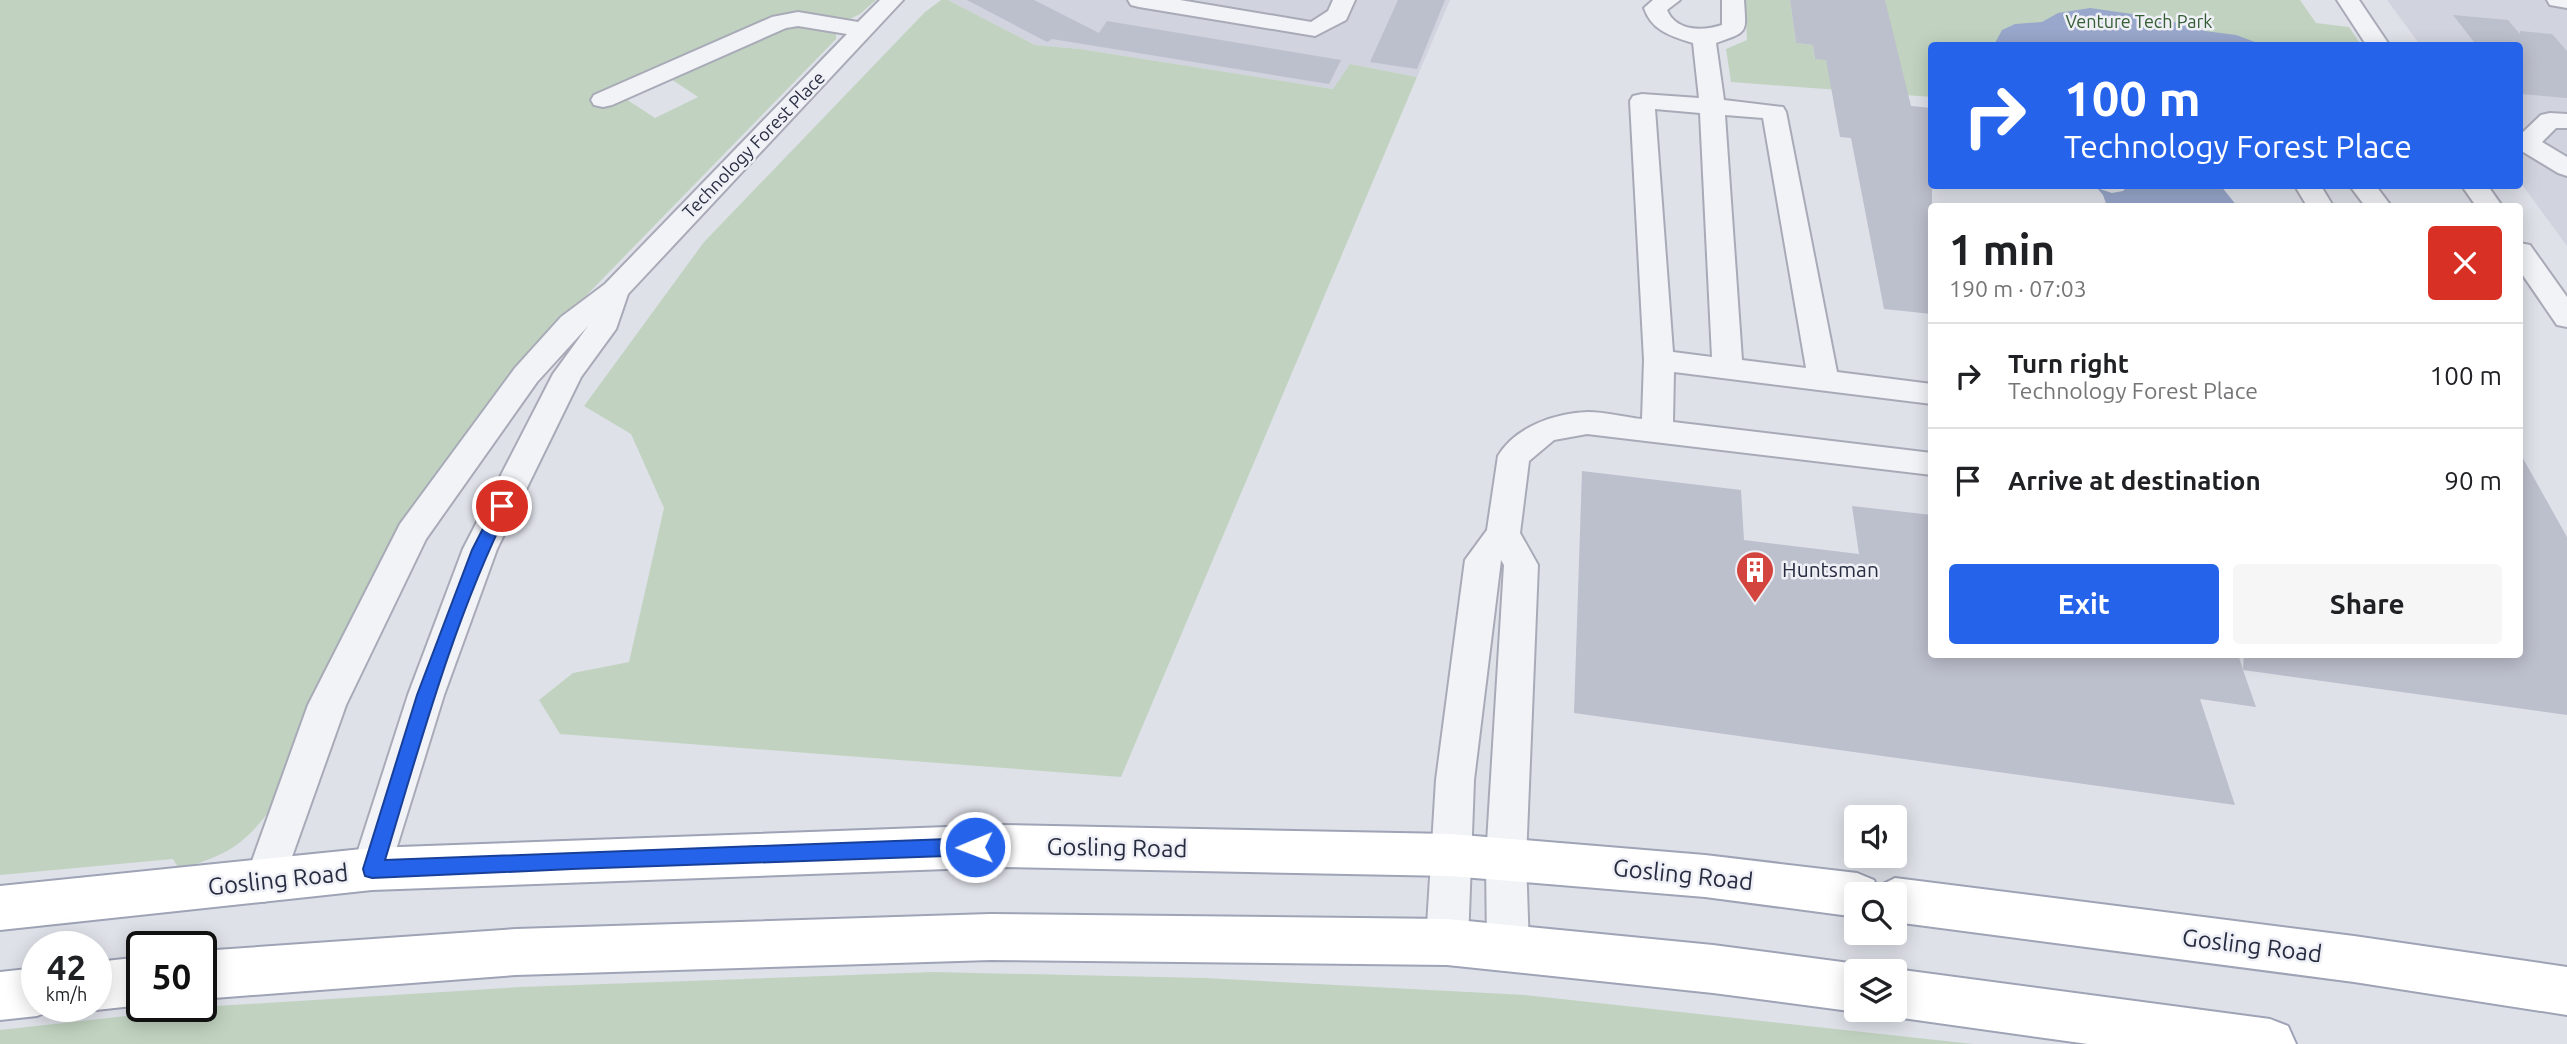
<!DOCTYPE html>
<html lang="en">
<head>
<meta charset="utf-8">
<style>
	:root { --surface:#fff; --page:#f6f6f6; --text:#202124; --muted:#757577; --line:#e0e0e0; --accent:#2563eb }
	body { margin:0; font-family:Ubuntu,sans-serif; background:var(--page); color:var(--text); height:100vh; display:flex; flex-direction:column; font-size:26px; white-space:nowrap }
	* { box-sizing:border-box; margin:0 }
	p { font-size:23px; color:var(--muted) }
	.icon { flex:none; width:38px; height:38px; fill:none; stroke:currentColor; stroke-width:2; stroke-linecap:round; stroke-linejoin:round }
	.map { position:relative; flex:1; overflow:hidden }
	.drawer { position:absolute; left:1928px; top:203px; width:595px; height:455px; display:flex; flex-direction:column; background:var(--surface); border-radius:7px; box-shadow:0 4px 18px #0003 }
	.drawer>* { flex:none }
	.top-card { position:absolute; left:1928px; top:42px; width:595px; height:147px; border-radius:7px; box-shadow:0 4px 18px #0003; background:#2563eb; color:#fff; overflow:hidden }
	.controls { position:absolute; left:1844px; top:805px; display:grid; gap:14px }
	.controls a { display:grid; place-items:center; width:63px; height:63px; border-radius:7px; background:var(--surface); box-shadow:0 4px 18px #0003; font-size:35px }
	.speed { position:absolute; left:21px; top:931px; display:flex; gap:14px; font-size:35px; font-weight:700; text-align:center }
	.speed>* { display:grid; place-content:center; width:91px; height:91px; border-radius:50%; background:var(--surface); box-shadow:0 4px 18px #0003; line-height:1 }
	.speed small { font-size:18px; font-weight:400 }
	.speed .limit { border:4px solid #111; border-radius:10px; background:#fff; color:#111 }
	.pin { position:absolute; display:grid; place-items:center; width:60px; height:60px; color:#fff; margin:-30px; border:4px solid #fff; border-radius:50%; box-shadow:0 2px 7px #0007 }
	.me { position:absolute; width:77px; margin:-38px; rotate:269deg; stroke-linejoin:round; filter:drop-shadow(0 0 5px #0008) }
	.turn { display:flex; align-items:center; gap:24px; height:147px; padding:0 21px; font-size:32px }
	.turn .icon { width:91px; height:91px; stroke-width:2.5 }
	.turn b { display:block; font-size:49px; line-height:60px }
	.round { display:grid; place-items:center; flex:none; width:74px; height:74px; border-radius:7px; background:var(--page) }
	.overview { display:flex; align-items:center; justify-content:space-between; height:119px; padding:0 21px }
	h1 { font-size:42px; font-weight:700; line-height:52px }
	.cta { display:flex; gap:14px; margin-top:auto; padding:14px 21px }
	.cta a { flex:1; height:80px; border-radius:7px; background:var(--accent); color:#fff; font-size:28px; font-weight:700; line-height:80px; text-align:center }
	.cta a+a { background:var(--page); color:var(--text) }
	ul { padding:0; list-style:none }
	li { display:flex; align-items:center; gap:21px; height:105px; padding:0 21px; border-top:2px solid var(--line) }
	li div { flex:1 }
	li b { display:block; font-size:26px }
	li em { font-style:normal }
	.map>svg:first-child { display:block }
</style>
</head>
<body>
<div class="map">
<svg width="2567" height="1044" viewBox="0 0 2567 1044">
	<rect width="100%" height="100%" fill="#dfe1e9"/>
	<g fill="#d1d3de">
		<path d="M 948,0 L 1450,0 L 1417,77 L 1350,64 L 1334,89 L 1080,49 L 1035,45 Z"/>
		<path d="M 2387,0 L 2567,0 L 2567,246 L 2520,182 L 2520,46 L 2420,45 Z"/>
	</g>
	<g fill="#c1d3c0">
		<path d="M 0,0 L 876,0 L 860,14 L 850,19 L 838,21 L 803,16 L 640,89 L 651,88 L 626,99 L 655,118 L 698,97 L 671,79 L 674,74 L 797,23 L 836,31 L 836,39 L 543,340 L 401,531 L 343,635 L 269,811 C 243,847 222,857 179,869 L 173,859 L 0,875 Z"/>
		<path d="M 941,0 L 948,0 L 1035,45 L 1080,49 L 1333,89 L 1350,64 L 1417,77 L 1121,777 L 560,734 L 539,700 L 573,673 L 629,662 L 664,508 L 631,434 L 584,406 L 704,242 L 925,12 Z"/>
		<path d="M 1745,0 L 1790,0 L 1796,43 L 1813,45 L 1815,59 L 1885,0 L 2300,0 L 2316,23 L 2349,27 L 2361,45 L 1932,46 L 1932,97 L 1731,82 L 1726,49 L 1747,40 Z"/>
		<path d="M 933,972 L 1205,978 L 1525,995 L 1973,1044 L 0,1044 L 0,1030 L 216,1006 L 520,987 Z"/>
	</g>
	<g fill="#98a7cb">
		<path d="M 2090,8 L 2160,18 L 2205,31 L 2236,35 L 2255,42 L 2292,45 L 1994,45 L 2002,30 L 2015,24 L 2042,22 L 2058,13 Z"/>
		<path d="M 2127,186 L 2221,186 L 2237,206 L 2107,206 L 2103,195 L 2097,188 L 2112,193 L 2123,191 Z"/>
	</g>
	<g fill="#bcbfcc">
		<path d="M 967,0 L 1034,0 L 1099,33 L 1107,21 L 1341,60 L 1329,84 L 1052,39 L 1047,42 Z"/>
		<path d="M 1398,0 L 1445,0 L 1417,69 L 1370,62 Z"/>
		<path d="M 1790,0 L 1885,0 L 1911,106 L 1932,108 L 1932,314 L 1884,309 L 1851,138 L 1840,137 L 1826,60 L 1815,59 L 1813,45 L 1796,43 Z"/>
		<path d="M 2453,15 L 2508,20 L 2520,34 L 2520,31 L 2552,34 L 2567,51 L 2567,98 L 2520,94 L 2520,46 L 2477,46 Z"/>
		<path d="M 2520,453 L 2567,537 L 2567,715 L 2243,670 L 2256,707 L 2200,699 L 2235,805 L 1574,713 L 1582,471 L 1741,490 L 1744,540 L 1859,554 L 1852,506 L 1932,515 L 1932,654 L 2238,654 L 2243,670 L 2244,654 L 2520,654 Z"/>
	</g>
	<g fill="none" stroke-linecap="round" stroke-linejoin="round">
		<defs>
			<g id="minor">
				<path d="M 880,0 L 903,0 L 628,294 L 616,329 L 581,377 L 497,549 L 444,695 L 386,882 L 372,887 L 358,882 L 352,869 L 408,695 L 463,549 L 553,374 L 588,326 L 537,382 L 426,539 L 346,705 L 278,896 L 264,902 L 250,896 L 244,883 L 308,705 L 400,524 L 515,368 L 561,317 L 605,284 L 847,34 L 798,26 L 786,28 L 612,105 L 603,107 L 594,105 L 591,100 L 594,95 L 772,17 L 798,12 L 858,22 Z"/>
				<path d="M 1128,0 L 1180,0 L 1311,22 L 1328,11 L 1333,0 L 1355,0 L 1346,20 L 1315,36 L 1139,7 L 1131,5 Z"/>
				<path d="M 1653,0 L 1680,0 L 1667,10 C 1676,32 1704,31 1722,25 L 1722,0 L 1744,0 C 1746,34 1749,31 1716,43 L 1724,100 L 1783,107 L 1786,112 L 1837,372 L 1932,384 L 1932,404 L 1674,372 L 1673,422 L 1932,453 L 1932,475 L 1587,434 L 1554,440 L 1529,461 L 1520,533 L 1538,565 L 1526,859 L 1529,948 L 1523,962 L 1508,968 L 1493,962 L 1487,948 L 1486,859 L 1504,565 L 1501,560 L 1474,780 L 1468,942 L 1462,956 L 1447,962 L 1432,956 L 1426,942 L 1436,780 L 1465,560 L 1487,530 L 1498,456 C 1515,427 1555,413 1588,412 C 1605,412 1624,417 1642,419 L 1644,360 L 1630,101 L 1633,96 L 1642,94 L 1699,98 L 1693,43 C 1671,36 1652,31 1644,8 ZM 1655,109 L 1700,113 L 1712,357 L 1673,352 ZM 1725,115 L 1763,118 L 1806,368 L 1742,360 Z"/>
				<path d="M 2337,0 L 2359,0 L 2390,46 L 2367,46 Z"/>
				<path d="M 2547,0 L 2567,0 L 2567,8 L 2550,5 Z"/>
				<path d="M 2550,113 L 2567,114 L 2567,128 L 2556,128 L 2542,142 L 2567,157 L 2567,176 L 2558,173 L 2520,150 L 2520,135 L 2541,115 Z"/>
				<path d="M 2295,186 L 2321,186 L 2333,206 L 2307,206 Z"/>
				<path d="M 2350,186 L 2376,186 L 2391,206 L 2365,206 Z"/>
				<path d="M 2462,186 L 2488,186 L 2502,206 L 2476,206 Z"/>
				<path d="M 2520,243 L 2530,245 L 2567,297 L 2567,327 L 2557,325 L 2520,271 Z"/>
			</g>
			<g id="major">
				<path d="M 1002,825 L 1450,834 L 1705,855 L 1857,873 L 1874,880 L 1877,887 L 1895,878 L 2354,936 L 2567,967 L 2567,1015 L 2354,982 L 1895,922 L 1895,894 L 1857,894 L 1857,917 L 1705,897 L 1450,876 L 1002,867 L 372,890 L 0,930 L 0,886 L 372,848 Z"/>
				<path d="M 990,914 L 1447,919 L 1713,945 L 1857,964 L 1875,971 L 1857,971 L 1857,1010 L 1863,1010 L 1857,1012 L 1713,993 L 1447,965 L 990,960 L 516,975 L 201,999 L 201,951 L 516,929 Z"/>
				<path d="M 142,957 L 142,1005 L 96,1010 L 87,1006 L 96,1006 L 96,962 Z"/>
				<path d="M 37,968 L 37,1006 L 56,1006 L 55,1009 L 37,1016 L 0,1020 L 0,972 Z"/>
				<path d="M 1895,969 L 2270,1019 L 2288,1026 L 2296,1044 L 2088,1044 L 1895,1017 L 1877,1010 L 1895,1010 L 1895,971 L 1889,971 Z"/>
			</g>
		</defs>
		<use href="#minor" stroke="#a8abb7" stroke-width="4"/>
		<use href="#major" stroke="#9ea3b5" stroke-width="4"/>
		<use href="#minor" fill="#f2f3f7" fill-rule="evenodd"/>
		<use href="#major" fill="#fff" fill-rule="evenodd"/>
	</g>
	<path fill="#2563eb" stroke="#184099" stroke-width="2" d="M 502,500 L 510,506 C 454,618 421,741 385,860 L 975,838 L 982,841 L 985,847 L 982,853 L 975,855 L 572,869 L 372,878 L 365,876 L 363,869 L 417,695 L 472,550 L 497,501 Z"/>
	<defs>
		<symbol id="building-pin" viewBox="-11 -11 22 30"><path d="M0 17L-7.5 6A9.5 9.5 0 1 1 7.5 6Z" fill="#d4443e" stroke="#eff0f6"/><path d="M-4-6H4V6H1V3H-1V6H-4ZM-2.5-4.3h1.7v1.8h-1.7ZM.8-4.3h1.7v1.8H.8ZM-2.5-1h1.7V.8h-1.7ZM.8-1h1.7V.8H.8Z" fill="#fff"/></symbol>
	</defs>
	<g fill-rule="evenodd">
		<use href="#building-pin" x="1733" y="548" width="44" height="60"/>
	</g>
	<g text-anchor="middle" stroke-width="5" stroke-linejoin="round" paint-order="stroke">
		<g font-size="18" fill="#345d34" stroke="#eff0f6">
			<text x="2139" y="28">Venture Tech Park</text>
		</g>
		<g font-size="18" fill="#272c41" stroke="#eff0f6">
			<text transform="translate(754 145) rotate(-46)" y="6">Technology Forest Place</text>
		</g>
		<g font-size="21" fill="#272c41" stroke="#eff0f6" text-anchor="start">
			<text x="1782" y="577">Huntsman</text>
		</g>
		<g font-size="24" fill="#272c41" stroke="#eff0f6">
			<text transform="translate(1117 848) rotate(1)" y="8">Gosling Road</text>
			<text transform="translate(1683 875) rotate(6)" y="8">Gosling Road</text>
			<text transform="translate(278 880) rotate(-6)" y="8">Gosling Road</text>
			<text transform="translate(2252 946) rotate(7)" y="8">Gosling Road</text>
		</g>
	</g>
</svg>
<div class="controls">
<a><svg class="icon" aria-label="sound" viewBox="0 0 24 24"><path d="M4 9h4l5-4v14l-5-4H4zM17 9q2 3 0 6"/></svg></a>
<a><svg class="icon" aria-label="search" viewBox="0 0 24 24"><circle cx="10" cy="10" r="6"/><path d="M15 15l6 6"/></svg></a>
<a><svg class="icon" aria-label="layers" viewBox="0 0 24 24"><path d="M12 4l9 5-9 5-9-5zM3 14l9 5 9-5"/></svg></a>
</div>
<div class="speed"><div>42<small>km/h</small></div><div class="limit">50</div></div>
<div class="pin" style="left:502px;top:506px;background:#d93025"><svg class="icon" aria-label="arrive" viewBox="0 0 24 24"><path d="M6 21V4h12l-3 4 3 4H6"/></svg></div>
<svg class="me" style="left:975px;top:847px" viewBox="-20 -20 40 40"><circle r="17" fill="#2563eb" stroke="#fff" stroke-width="3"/><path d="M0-11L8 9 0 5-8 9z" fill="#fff"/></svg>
<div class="top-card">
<div class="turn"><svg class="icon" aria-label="right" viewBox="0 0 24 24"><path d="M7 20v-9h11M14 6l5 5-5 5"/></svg><div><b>100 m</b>Technology Forest Place</div></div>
</div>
<section class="drawer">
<div class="overview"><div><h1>1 min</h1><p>190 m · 07:03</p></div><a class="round" style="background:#d93025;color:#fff"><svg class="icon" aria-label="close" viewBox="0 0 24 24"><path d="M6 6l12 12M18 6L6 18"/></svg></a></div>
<ul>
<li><svg class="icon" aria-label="right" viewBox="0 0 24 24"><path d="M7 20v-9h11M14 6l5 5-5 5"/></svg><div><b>Turn right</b><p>Technology Forest Place</p></div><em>100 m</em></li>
<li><svg class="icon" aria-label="arrive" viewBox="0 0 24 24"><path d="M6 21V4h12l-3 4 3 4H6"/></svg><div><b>Arrive at destination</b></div><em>90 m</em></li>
</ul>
<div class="cta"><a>Exit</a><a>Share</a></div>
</section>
</div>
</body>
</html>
